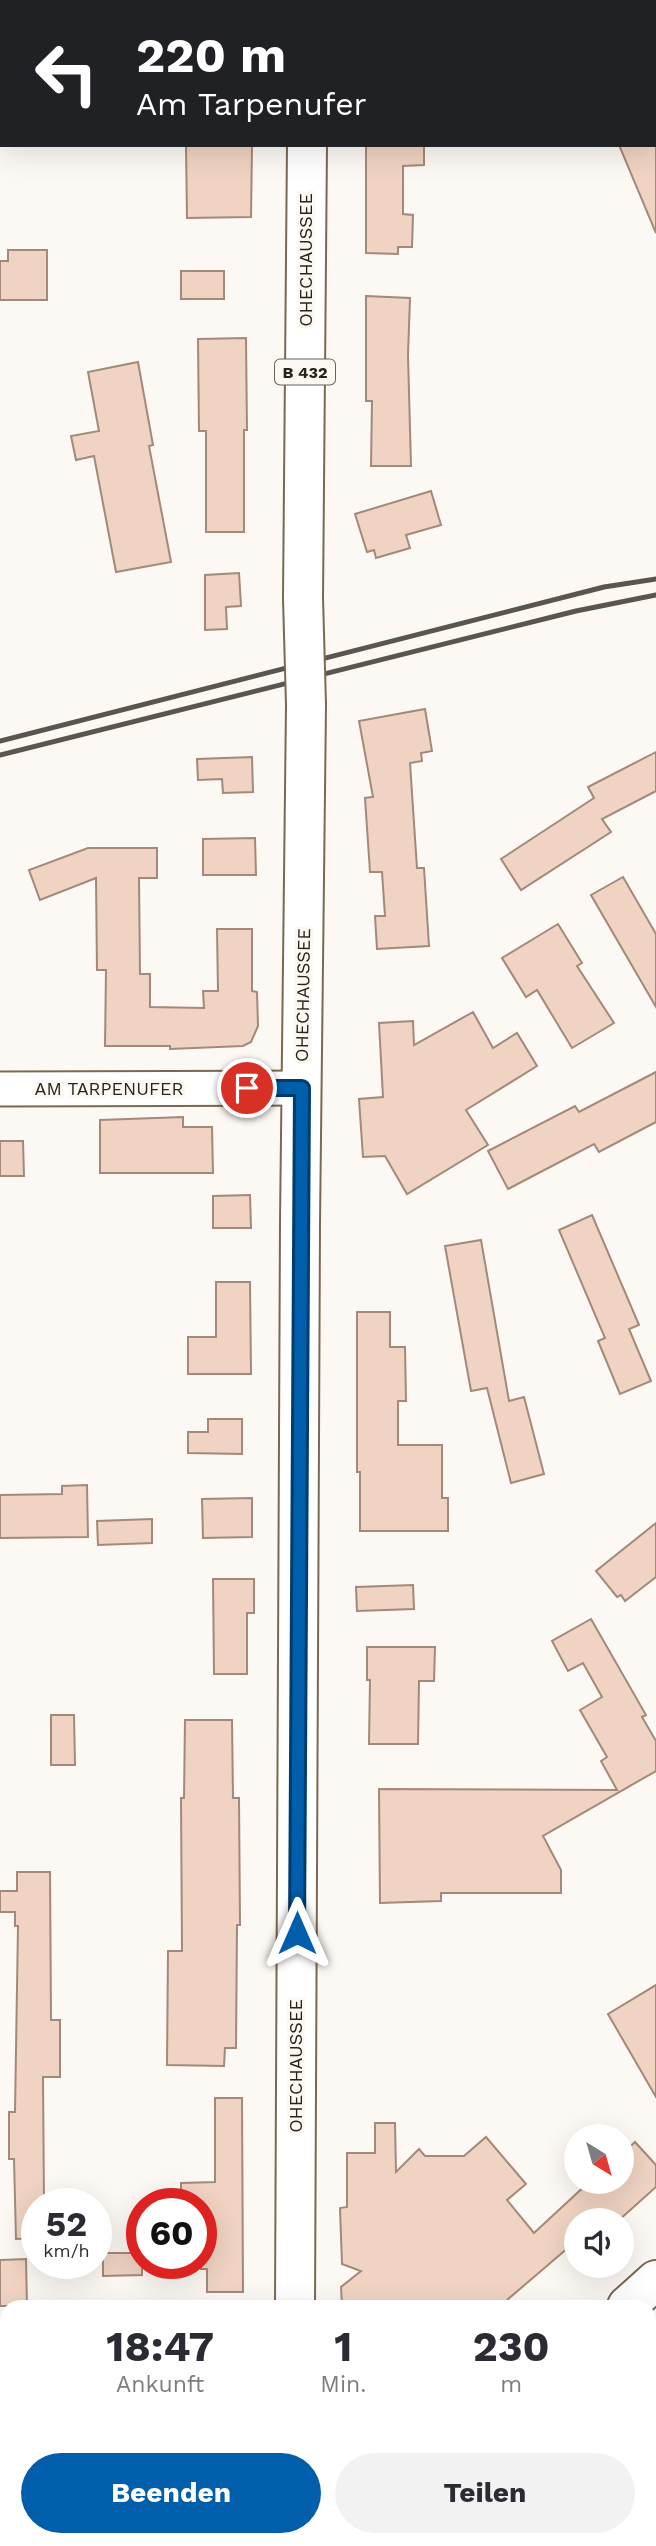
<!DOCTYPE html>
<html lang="de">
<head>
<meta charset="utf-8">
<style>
	:root { --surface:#fff; --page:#f2f2f3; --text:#2b2b33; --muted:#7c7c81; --accent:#005eab }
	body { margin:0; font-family:"Work Sans",sans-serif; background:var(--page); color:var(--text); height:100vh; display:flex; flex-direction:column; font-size:26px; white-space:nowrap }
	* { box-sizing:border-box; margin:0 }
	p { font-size:23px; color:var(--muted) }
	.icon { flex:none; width:38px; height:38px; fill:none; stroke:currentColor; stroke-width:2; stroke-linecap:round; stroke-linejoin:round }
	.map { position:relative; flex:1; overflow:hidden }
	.side { position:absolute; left:0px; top:2300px; width:656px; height:247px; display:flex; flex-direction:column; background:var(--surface); border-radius:21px 21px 0 0; box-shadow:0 7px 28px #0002 }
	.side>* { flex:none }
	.top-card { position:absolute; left:0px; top:0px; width:656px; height:147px; box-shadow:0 7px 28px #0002; background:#202124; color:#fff; overflow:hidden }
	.needle { width:46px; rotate:143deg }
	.fabs { position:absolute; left:564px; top:2124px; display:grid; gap:14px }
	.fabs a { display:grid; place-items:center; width:70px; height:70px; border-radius:50%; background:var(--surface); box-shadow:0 7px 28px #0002; font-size:35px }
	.speed { position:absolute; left:21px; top:2188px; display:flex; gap:14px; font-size:35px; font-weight:700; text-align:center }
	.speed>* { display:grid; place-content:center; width:91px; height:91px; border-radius:50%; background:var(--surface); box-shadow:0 7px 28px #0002; line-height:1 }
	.speed small { font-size:18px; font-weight:400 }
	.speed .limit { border:10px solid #d22; background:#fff; color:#111 }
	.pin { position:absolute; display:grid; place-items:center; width:60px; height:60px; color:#fff; margin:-30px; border:4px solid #fff; border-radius:50%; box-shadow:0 2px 7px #0007 }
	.me { position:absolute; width:77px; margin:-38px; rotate:0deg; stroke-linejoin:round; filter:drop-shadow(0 0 5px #0008) }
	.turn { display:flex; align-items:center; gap:24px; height:147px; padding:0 21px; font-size:32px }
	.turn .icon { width:91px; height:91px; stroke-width:2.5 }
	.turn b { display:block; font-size:49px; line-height:60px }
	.eta { display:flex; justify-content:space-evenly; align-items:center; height:119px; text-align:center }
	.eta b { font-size:42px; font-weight:700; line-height:49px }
	.action { display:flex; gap:14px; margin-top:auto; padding:14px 21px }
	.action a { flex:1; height:80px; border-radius:42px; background:var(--accent); color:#fff; font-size:28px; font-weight:700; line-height:80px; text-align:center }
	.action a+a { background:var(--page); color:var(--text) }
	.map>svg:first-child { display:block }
</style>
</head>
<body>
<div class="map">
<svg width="656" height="2546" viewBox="0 0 656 2546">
	<rect width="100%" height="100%" fill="#fcf8f3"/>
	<g fill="#f0d3c2" stroke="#a38979" stroke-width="2">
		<path d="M 186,145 L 252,145 L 251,217 L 187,218 Z"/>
		<path d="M 366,145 L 424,145 L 424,165 L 403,166 L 403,214 L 413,215 L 412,247 L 398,247 L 398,254 L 366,253 Z"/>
		<path d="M 619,145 L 656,145 L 656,233 Z"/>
		<path d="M 8,250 L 47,250 L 47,300 L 0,300 L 0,261 L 8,261 Z"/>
		<rect x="181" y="271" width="43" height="28"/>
		<path d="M 366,296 L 410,298 L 408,355 L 411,466 L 371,466 L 372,401 L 366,401 Z"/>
		<path d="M 246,338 L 247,430 L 244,430 L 244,532 L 206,532 L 206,431 L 199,431 L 198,339 Z"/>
		<path d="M 138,362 L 153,445 L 149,446 L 171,562 L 116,572 L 94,456 L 76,460 L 71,436 L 99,431 L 88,372 Z"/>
		<path d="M 431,491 L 441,525 L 406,535 L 410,548 L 376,558 L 374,550 L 367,552 L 355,514 Z"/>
		<path d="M 239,573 L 241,606 L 226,607 L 227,629 L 205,630 L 205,575 Z"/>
		<path d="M 425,709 L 432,751 L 421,753 L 422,761 L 410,763 L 417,868 L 424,868 L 429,946 L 377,949 L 375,916 L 385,916 L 382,872 L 370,872 L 365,798 L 373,797 L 359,721 Z"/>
		<path d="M 656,752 L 656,791 L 602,819 L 611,832 L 521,890 L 501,859 L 594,798 L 588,787 Z"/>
		<path d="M 252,757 L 253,792 L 223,793 L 222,779 L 198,780 L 197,759 Z"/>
		<path d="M 255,838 L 256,875 L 203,875 L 203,839 Z"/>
		<path d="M 88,848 L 157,848 L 157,878 L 139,878 L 140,974 L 150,974 L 150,1007 L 204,1008 L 203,991 L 218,991 L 217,929 L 252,929 L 252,991 L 257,992 L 258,1026 L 251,1042 L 243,1046 L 170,1049 L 170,1046 L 105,1046 L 106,970 L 97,970 L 96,878 L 40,900 L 29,870 Z"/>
		<path d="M 623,877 L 656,934 L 656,1007 L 591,895 Z"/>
		<path d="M 558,924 L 582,963 L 577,966 L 614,1023 L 572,1048 L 537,990 L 526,997 L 502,958 Z"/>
		<path d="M 473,1012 L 493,1048 L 517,1033 L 537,1066 L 466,1110 L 488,1145 L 407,1194 L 385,1156 L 363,1157 L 359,1099 L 383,1097 L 379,1023 L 413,1021 L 414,1045 Z"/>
		<path d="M 656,1072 L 656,1122 L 599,1152 L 594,1144 L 508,1189 L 488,1151 L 575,1106 L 579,1112 Z"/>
		<path d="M 183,1117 L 183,1127 L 212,1127 L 213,1173 L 100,1173 L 100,1120 Z"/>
		<path d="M 0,1141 L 23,1141 L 24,1176 L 0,1176 Z"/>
		<path d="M 250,1195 L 251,1228 L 213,1228 L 213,1196 Z"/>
		<path d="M 592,1215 L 639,1325 L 629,1329 L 651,1381 L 620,1394 L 598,1341 L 605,1338 L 559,1230 Z"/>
		<path d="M 481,1240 L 509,1401 L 524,1397 L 544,1474 L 511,1483 L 487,1388 L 471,1391 L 445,1246 Z"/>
		<path d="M 216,1282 L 250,1282 L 251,1374 L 188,1374 L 188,1337 L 216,1337 Z"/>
		<path d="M 357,1312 L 390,1312 L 390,1347 L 405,1347 L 406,1401 L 398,1401 L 398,1445 L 442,1445 L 442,1498 L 448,1498 L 448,1531 L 360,1531 L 360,1472 L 357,1472 Z"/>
		<path d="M 208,1419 L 242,1419 L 242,1454 L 188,1453 L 188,1432 L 208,1432 Z"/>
		<path d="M 87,1485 L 88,1537 L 0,1538 L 0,1495 L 62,1494 L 62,1486 Z"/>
		<path d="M 252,1498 L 252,1537 L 203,1538 L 202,1499 Z"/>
		<path d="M 152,1519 L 152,1543 L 98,1545 L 97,1521 Z"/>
		<path d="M 656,1523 L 656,1577 L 625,1601 L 621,1595 L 617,1597 L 596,1571 Z"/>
		<path d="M 213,1579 L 254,1579 L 254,1613 L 247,1613 L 247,1674 L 214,1674 Z"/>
		<path d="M 413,1585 L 414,1609 L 357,1611 L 356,1587 Z"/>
		<path d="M 591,1619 L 646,1715 L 642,1717 L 656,1741 L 656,1771 L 543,1836 L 561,1870 L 561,1893 L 441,1893 L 441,1901 L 380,1903 L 379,1789 L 617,1790 L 601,1761 L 607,1757 L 580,1710 L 602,1697 L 583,1663 L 568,1671 L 552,1641 Z"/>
		<path d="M 367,1647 L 435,1647 L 434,1681 L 419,1681 L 418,1744 L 369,1744 L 370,1680 L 367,1680 Z"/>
		<path d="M 51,1715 L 74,1715 L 75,1765 L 51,1765 Z"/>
		<path d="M 185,1720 L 232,1720 L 233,1798 L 239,1798 L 240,1925 L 237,1925 L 236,2048 L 225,2048 L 224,2066 L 167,2065 L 168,1951 L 182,1951 L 181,1798 L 184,1798 Z"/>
		<path d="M 17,1872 L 50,1872 L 51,2020 L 60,2020 L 60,2077 L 43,2077 L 44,2203 L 37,2203 L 37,2238 L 16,2239 L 14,2159 L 9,2159 L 9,2112 L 15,2112 L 18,1926 L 15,1926 L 15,1912 L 0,1912 L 0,1891 L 17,1891 Z"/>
		<path d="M 656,1985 L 656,2097 L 608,2014 Z"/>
		<path d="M 215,2098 L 242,2098 L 243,2292 L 207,2292 L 207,2269 L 201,2269 L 201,2203 L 181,2203 L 181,2183 L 215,2182 Z"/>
		<path d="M 375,2123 L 395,2123 L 396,2172 L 419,2149 L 425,2156 L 464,2156 L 486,2137 L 526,2184 L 507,2200 L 534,2233 L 589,2182 L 621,2182 L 621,2155 L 635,2142 L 656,2165 L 656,2187 L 618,2221 L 576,2221 L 576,2241 L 500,2306 L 342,2306 L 341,2287 L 361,2271 L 342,2264 L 340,2208 L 347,2207 L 347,2153 L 375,2153 Z"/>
		<path d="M 103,2253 L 142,2253 L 142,2275 L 103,2276 Z"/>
		<path d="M 26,2259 L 27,2306 L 0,2306 L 0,2260 Z"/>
	</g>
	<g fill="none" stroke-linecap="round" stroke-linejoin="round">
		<defs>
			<g id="minor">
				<path d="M 0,1089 L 302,1088"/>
				<path d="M 0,2472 L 7,2474"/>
				<path d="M 375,2539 L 378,2546"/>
			</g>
			<g id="major">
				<path d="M 308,2 L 308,0"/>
				<path d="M 303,598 L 307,145"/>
				<path d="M 295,2306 L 300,1223 L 306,705"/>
				<path d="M 627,2306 L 656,2280"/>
				<path d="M 277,2546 L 278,2539"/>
			</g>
		</defs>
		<use href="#minor" stroke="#7a6952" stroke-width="37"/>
		<use href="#major" stroke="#7a6952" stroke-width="42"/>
		<use href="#minor" stroke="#fff" stroke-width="33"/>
		<use href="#major" stroke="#fff" stroke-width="38"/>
		<g stroke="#5c554d" stroke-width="5">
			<path d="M 0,741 L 604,587 L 656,579"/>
			<path d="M 0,755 L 576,611 L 656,595"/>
		</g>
		<defs>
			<path id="major-bridge" d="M 303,598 L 306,705"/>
		</defs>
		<use href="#major-bridge" stroke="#7a6952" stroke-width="42" stroke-linecap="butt"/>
		<use href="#major-bridge" stroke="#fff" stroke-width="38"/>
	</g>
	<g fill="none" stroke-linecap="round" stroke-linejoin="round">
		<defs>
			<path id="route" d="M 247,1088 L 302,1088 L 297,1933"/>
		</defs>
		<use href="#route" stroke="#003d6f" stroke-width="18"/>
		<use href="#route" stroke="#005eab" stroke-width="12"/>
	</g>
	<g text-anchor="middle" stroke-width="7" stroke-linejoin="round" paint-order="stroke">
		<rect fill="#fcf8f3" stroke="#69635a" stroke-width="2" x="275" y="359.5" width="60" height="25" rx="5"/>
		<g font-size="16" font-weight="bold" fill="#2a2319">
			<text x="305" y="378">B 432</text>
		</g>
		<g font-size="18" fill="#2a2319" stroke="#fcf8f3">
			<text transform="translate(306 260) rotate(-90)" y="6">OHECHAUSSEE</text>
			<text transform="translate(303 995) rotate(-89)" y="6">OHECHAUSSEE</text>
			<text x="109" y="1095">AM TARPENUFER</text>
			<text transform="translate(296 2066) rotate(-90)" y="6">OHECHAUSSEE</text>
		</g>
	</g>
</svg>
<div class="fabs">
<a><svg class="needle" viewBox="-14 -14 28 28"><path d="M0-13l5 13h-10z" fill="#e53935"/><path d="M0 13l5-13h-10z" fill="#7c7c81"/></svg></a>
<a><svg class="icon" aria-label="sound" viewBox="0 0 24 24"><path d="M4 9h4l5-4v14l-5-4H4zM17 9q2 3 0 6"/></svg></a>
</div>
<div class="speed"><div>52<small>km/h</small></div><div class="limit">60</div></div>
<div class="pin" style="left:247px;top:1088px;background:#d93025"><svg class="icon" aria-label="arrive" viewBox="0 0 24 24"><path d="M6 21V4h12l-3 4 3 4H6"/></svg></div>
<svg class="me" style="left:297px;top:1933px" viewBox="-20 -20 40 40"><path d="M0-17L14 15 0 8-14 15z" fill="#005eab" stroke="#fff" stroke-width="4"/></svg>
<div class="top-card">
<div class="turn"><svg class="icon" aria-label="left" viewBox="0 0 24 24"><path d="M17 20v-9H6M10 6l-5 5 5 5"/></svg><div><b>220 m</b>Am Tarpenufer</div></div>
</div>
<section class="side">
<div class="eta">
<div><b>18:47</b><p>Ankunft</p></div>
<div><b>1</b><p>Min.</p></div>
<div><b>230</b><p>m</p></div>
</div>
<div class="action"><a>Beenden</a><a>Teilen</a></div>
</section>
</div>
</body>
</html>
